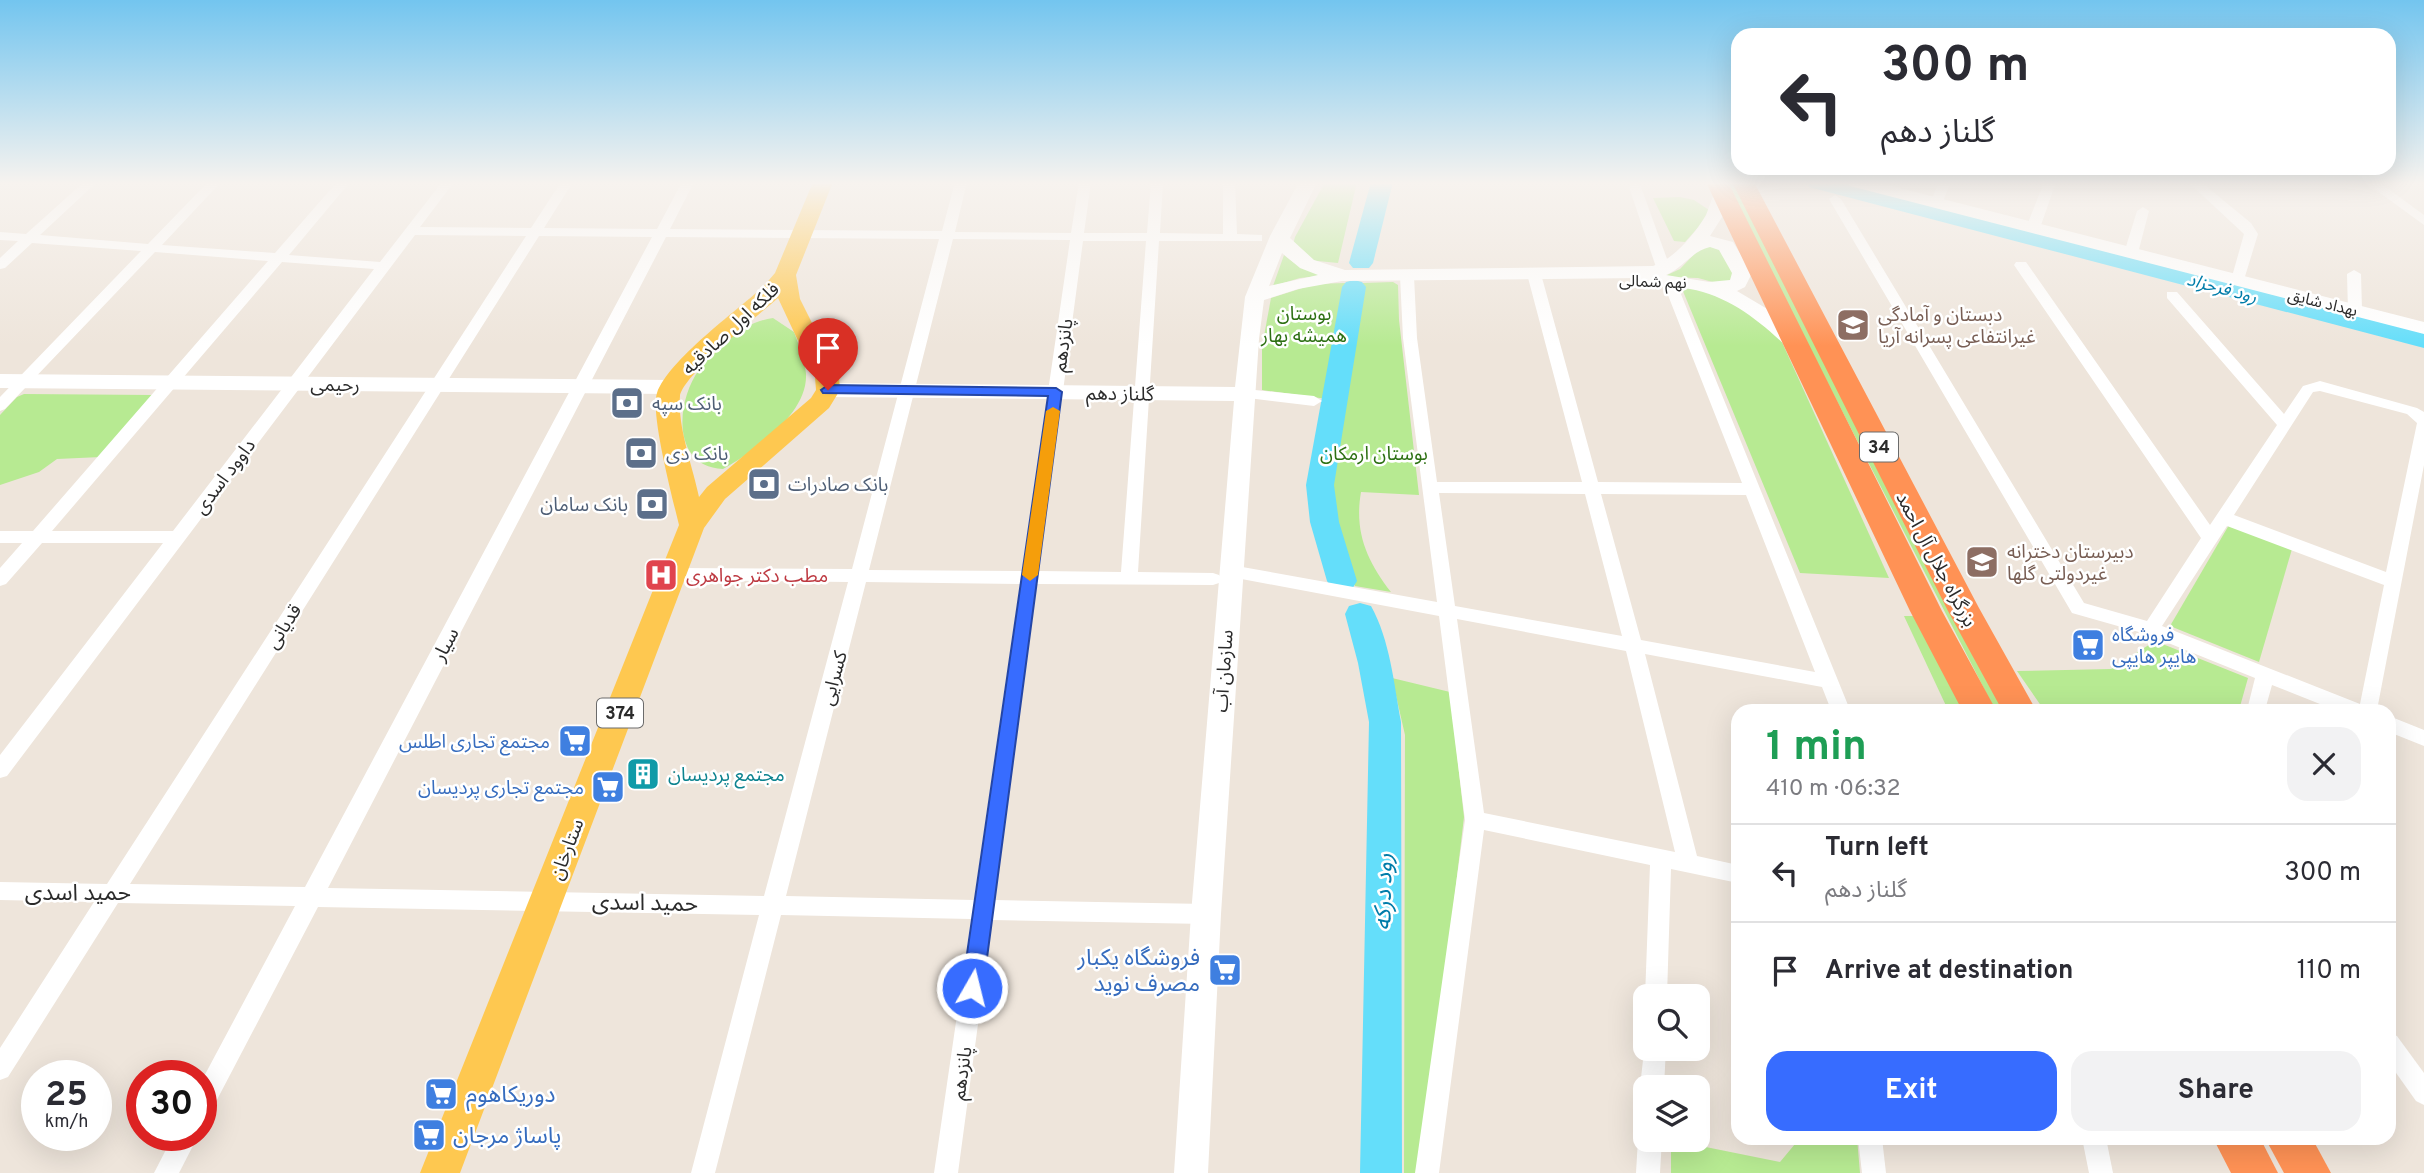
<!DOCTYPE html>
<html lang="en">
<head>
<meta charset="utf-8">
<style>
	:root { --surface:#fff; --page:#f2f2f3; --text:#2b2b33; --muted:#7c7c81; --line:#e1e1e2; --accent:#376cff }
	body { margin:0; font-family:Overpass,"Noto Sans Arabic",sans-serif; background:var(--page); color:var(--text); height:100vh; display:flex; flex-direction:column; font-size:26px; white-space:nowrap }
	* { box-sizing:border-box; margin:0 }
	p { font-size:23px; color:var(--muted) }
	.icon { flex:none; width:38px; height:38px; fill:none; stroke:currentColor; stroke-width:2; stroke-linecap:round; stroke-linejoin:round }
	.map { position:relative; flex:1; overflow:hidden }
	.details { position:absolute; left:1731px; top:704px; width:665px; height:441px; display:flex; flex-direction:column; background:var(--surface); border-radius:21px; box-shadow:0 7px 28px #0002 }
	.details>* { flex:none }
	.banner { position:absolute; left:1731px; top:28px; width:665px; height:147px; border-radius:21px; box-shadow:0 7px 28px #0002; background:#fff; color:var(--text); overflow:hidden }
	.controls { position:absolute; left:1633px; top:984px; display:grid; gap:14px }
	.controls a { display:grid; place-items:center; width:77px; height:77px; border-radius:14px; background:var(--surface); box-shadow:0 7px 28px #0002; font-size:35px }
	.speed { position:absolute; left:21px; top:1060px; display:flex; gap:14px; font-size:35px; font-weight:700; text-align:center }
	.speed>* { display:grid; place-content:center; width:91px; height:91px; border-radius:50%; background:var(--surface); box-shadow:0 7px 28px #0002; line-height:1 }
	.speed small { font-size:18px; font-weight:400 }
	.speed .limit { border:10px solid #d22; background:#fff; color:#111 }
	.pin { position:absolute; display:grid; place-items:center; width:60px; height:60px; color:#fff; margin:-72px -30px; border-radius:50% 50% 50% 0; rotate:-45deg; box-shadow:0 0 7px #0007 }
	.pin .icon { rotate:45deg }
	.me { position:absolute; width:77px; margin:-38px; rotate:8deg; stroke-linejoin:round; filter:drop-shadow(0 0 5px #0008) }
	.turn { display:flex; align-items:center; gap:24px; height:147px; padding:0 35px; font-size:32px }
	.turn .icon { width:91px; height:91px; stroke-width:2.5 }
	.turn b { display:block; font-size:49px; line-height:60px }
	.round { display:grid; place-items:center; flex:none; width:74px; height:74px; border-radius:21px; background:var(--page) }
	.overview { display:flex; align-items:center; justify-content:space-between; height:119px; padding:0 35px }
	h1 { font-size:42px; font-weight:700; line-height:52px; color:#1e9e55 }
	.button { display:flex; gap:14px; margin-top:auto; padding:14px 35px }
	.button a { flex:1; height:80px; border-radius:21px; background:var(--accent); color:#fff; font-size:28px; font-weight:700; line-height:80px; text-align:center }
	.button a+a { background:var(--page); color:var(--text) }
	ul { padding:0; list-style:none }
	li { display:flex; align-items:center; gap:21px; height:98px; padding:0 35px; border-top:2px solid var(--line) }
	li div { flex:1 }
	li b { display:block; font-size:26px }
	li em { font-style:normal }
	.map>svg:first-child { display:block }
</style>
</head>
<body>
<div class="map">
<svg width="2424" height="1173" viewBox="0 0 2424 1173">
	<rect width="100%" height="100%" fill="#eee5db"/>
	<g fill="#b7ea92">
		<path d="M 1325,182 L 1357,182 L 1338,263 L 1308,260 L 1293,245 L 1295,237 Z"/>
		<path d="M 1725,182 L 1735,182 L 1989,677 L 2009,710 L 1995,710 L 1994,708 Z"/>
		<path d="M 1680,197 L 1694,200 L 1712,212 L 1685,242 L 1674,241 L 1653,198 Z"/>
		<path d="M 1703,245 L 1718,245 L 1737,279 L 1720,284 L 1698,278 L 1663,277 L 1680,269 Z"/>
		<path d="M 1284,255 C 1299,268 1312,272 1331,275 L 1300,278 L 1273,286 Z"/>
		<path d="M 1393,282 L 1398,285 L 1399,320 L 1419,495 L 1361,492 C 1354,532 1367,561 1391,592 L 1355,586 L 1340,558 L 1331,524 L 1327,488 L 1363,283 Z"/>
		<path d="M 1345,283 L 1348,287 L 1327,399 L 1262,390 L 1262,347 L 1271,298 L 1315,284 Z"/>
		<path d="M 1680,284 L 1729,297 L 1758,318 L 1781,340 L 1889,578 L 1800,573 Z"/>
		<path d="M 773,318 L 794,332 C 799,346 805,360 806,374 C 808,414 753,452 723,469 C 671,467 676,401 699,370 C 716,346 744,322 773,318 Z"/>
		<path d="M 24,394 L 153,395 L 101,457 L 57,459 L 39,472 L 0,485 L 0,415 L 17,397 Z"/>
		<path d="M 2229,525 L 2292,549 L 2259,662 L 2170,626 Z"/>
		<path d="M 1904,616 L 1915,616 L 1967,710 L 1948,710 Z"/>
		<path d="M 2155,641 L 2248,678 L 2239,710 L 2044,710 L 2017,671 L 2111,669 Z"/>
		<path d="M 1392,678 L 1450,692 L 1464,817 L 1422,1173 L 1404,1173 L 1405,735 Z"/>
		<path d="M 1800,1138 L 1857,1138 L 1860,1173 L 1671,1173 L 1671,1140 L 1780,1162 Z"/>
	</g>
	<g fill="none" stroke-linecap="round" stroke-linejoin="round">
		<g fill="#64defa" fill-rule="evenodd">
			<path d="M 1371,182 L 1393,182 L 1373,263 L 1369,268 L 1353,268 L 1349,263 Z"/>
			<path d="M 1806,182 L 1841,182 L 2424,333 L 2424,348 L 1809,187 Z"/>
			<path d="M 1354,280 L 1362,282 L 1366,287 L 1334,485 L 1339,522 L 1357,581 L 1352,589 L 1342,592 L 1332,589 L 1327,581 L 1310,522 L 1306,485 L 1342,287 L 1346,282 Z"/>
			<path d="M 1360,603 L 1371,606 C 1390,640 1394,684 1401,722 L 1402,1173 L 1360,1173 L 1369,722 L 1358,663 L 1345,614 L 1349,606 Z"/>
		</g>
		<g fill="#fff" fill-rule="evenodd">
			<path d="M 84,182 L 97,182 L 40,235 L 148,244 L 208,182 L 221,182 L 162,245 L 275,253 L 337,182 L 350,182 L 289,255 L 380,262 L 442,182 L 454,182 L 420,227 L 531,228 L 561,182 L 573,182 L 544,228 L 657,229 L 682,182 L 694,182 L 670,229 L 942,231 L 955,182 L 967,182 L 955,232 L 1071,233 L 1079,182 L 1091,182 L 1084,233 L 1147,233 L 1151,182 L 1163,182 L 1160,233 L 1223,234 L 1223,182 L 1235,182 L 1237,234 L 1262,235 L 1262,241 L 1159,241 L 1138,572 L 1213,573 L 1219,575 L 1222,579 L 1219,583 L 1213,585 L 1037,584 L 995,900 L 1206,904 L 1214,907 L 1217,914 L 1214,921 L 1206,924 L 992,920 L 958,1173 L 934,1173 L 971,919 L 781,915 L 715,1173 L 691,1173 L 759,915 L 318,907 L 209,1115 L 201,1119 L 201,1082 L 295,906 L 118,903 L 8,1077 L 0,1080 L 0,1048 L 94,902 L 0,900 L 0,882 L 107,884 L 526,236 L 415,235 L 7,776 L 0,778 L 0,755 L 163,543 L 42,543 L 6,584 L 0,586 L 0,568 L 22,543 L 0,543 L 0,531 L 33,531 L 268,261 L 155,252 L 5,409 L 0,411 L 0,397 L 141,251 L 32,243 L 5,268 L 0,269 L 0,258 L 18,241 L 0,240 L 0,232 L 26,234 ZM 539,236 L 652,237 L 305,887 L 130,884 ZM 666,237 L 939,239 L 852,569 L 674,568 L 668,570 L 665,574 L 668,578 L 674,580 L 848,582 L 764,896 L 328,888 ZM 953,239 L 1070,240 L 1022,571 L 869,570 ZM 1083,241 L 1146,241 L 1121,572 L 1039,571 ZM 282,262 L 374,269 L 173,531 L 52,531 ZM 866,582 L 1020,584 L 974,900 L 786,896 Z"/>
			<path d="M 1939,182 L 1951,182 L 1942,203 L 1936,207 L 1930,203 Z"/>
			<path d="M 2044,182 L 2056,182 L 2040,228 L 2033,232 L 2028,231 L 2026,228 Z"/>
			<path d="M 2188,182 L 2201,182 L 2251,223 L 2258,234 L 2243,283 L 2238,284 L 2231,280 L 2244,234 Z"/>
			<path d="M 2365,182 L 2379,182 L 2424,215 L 2424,225 Z"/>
			<path d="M 1635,183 L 1641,187 L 1671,270 L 1669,273 L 1664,274 L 1657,270 L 1629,187 Z"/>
			<path d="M 1835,195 L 1841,199 L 2084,603 L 2147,621 L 2201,538 L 2014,265 L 2016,262 L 2026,262 L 2210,525 L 2277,425 L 2167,298 L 2167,292 L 2177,292 L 2284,414 L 2303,386 L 2320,381 L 2417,408 L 2424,412 L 2424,465 L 2377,710 L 2335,710 L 2272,685 L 2265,710 L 2247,710 L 2255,678 L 2146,634 L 2072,613 L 1829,199 ZM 2320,391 L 2407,414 L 2417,423 L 2386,572 L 2234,515 L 2313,392 ZM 2227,526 L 2384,585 L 2360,704 L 2162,626 Z"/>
			<path d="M 2143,207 L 2149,211 L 2138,253 L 2136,256 L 2126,256 L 2124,253 L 2137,211 Z"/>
			<path d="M 1534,270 L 1541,274 L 1598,482 L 1742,483 L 1662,280 L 1669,276 L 1674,277 L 1850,710 L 1831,710 L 1822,687 L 1645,654 L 1697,856 L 1738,865 L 1738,883 L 1671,869 L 1667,996 L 1645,997 L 1650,865 L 1484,830 L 1439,1173 L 1415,1173 L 1465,820 L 1439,616 L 1231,577 L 1225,575 L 1222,571 L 1225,567 L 1231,565 L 1437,602 L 1403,338 L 1400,276 L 1407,272 L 1414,276 L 1417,338 L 1437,482 L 1582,482 L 1527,274 ZM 1439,493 L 1585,494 L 1622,636 L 1455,606 ZM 1601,494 L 1746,495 L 1815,672 L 1641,640 ZM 1457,619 L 1626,651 L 1675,852 L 1484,813 Z"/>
			<path d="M 2354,270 L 2361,274 L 2362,311 L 2355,315 L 2348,311 L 2347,274 Z"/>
			<path d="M 1245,389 L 1314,396 L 1322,401 L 1314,406 L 1240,397 L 1237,394 Z"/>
			<path d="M 2389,716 L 2424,730 L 2424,746 L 2389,732 Z"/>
			<path d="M 2389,1033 L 2397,1036 L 2424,1073 L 2424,1105 L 2416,1101 L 2389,1063 Z"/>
			<path d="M 1645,1042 L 1645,1048 L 1666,1048 L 1664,1087 L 1645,1087 L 1645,1096 L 1640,1087 Z"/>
			<path d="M 1645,1129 L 1645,1139 L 1662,1139 L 1660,1173 L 1636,1173 L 1638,1139 Z"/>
			<path d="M 173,1136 L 198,1136 L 179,1173 L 154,1173 Z"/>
			<path d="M 1858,1138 L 1882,1138 L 1886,1173 L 1862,1173 Z"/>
			<path d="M 2082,1138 L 2106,1138 L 2113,1173 L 2089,1173 Z"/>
		</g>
		<g fill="#fff" fill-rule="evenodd">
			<path d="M 1299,182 L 1317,182 L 1290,238 L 1314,260 L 1345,270 L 1653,266 C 1675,258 1694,235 1706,215 C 1710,206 1712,196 1717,188 L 1729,188 L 1732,192 L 1724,214 L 1710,236 L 1733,242 L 1752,273 L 1745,287 L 1737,291 L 1769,310 L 1805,344 L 1802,348 L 1788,348 C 1760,321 1729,296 1690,289 C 1673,286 1656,288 1640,284 L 1639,278 L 1342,281 L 1298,289 L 1264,300 L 1259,339 L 1221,914 L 1208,1173 L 1174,1173 L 1191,914 L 1234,401 L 828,397 L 821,395 L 817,390 L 821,385 L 828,383 L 1235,387 L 1245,297 L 1270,236 ZM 1710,247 L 1719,250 L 1732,273 L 1730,280 L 1709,282 L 1666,275 C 1683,268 1692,251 1710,247 ZM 1282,253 L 1300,268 L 1318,275 L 1269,286 Z"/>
			<path d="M 1847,182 L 1876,182 L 2424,322 L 2424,334 L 1850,186 Z"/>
			<path d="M 0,374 L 670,380 L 677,382 L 681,387 L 677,392 L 670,394 L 0,388 Z"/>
		</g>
		<path fill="#fec850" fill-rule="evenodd" d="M 813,182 L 833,182 L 796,275 L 800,299 L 839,377 L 840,390 L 829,408 L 725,499 L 704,528 L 460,1173 L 420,1173 L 679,525 C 673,500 650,413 657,393 C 669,360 735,312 763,287 L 775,273 ZM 778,298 L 815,377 L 816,390 L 811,398 L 707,487 L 699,497 C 693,468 677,425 680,396 C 683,375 759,315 778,298 Z"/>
		<g fill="#ff9255" fill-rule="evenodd">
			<path d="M 1706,182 L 1728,182 L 1942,611 L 1996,710 L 1962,710 L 1910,611 Z"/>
			<path d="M 1732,182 L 1754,182 L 1979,608 L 2036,710 L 2002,710 L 1948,611 Z"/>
			<path d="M 2213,1138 L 2260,1138 L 2278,1173 L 2231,1173 Z"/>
			<path d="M 2265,1138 L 2312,1138 L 2331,1173 L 2284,1173 Z"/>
		</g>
	</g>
	<linearGradient id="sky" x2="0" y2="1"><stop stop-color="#73c5ef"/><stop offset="0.53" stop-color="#f7f3ef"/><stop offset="1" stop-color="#f7f3ef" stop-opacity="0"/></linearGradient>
	<rect width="2424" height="346" fill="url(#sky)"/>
	<path fill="#376cff" stroke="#2446a6" stroke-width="2" d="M 828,385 L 1056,388 L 1062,392 L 983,988 L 980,995 L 972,998 L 965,995 L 962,988 L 1048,396 L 823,393 L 821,390 Z"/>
	<path fill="#f59e0b" d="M 1053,407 L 1060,411 L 1038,575 L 1030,581 L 1022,575 L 1046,411 Z"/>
	<defs>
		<symbol id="school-square" viewBox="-11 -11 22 22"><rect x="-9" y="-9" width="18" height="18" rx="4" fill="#8d6e63" stroke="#fff"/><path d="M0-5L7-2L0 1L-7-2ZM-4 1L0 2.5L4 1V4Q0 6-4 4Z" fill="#fff"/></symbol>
		<symbol id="bank-square" viewBox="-11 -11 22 22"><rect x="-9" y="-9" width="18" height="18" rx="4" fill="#5c6f8a" stroke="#fff"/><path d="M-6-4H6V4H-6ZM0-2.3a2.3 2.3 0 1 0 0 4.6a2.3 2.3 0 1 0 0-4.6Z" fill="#fff"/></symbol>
		<symbol id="hospital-square" viewBox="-11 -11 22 22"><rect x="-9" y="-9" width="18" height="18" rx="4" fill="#e0444e" stroke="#fff"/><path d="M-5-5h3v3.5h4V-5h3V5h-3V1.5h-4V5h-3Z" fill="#fff"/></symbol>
		<symbol id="supermarket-square" viewBox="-11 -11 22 22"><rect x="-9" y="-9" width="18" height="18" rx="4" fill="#3f7fe0" stroke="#fff"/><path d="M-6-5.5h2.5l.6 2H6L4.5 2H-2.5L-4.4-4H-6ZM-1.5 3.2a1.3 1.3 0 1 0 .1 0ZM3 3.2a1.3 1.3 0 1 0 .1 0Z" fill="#fff"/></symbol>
		<symbol id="building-square" viewBox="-11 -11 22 22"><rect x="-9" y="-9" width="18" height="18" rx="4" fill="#0f9aa8" stroke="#fff"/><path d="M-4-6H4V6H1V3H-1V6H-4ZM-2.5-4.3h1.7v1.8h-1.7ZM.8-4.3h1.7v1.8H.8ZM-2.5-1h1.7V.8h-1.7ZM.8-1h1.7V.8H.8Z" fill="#fff"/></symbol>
	</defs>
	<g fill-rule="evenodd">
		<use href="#school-square" x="1834" y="306" width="38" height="38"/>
		<use href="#bank-square" x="608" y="384" width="38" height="38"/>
		<use href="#bank-square" x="622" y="434" width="38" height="38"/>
		<use href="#bank-square" x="745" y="465" width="38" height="38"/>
		<use href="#bank-square" x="633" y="485" width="38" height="38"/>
		<use href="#school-square" x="1963" y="543" width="38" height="38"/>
		<use href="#hospital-square" x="642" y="556" width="38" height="38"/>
		<use href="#supermarket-square" x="2069" y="626" width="38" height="38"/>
		<use href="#supermarket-square" x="556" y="722" width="38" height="38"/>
		<use href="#building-square" x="624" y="755" width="38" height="38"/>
		<use href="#supermarket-square" x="589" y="768" width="38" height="38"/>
		<use href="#supermarket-square" x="1206" y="951" width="38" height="38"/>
		<use href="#supermarket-square" x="422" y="1075" width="38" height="38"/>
		<use href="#supermarket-square" x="410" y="1116" width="38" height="38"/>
	</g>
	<g text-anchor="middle" stroke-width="5" stroke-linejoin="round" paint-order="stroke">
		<g font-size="16" fill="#2b2b2b" stroke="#fff">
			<text transform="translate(1653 281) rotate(2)" y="6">نهم شمالی</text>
			<text transform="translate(2323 302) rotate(14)" y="6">بهداد شایق</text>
		</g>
		<g font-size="18" font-style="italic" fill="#007ca9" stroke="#fff">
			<text transform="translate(2222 288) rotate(15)" y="6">رود فرحزاد</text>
		</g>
		<g fill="#fff" stroke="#6b6b6b" stroke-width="2">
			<rect x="1860" y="432.5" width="38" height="29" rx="5"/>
			<rect x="597" y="698.5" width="46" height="29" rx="5"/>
		</g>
		<g font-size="18" font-weight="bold" fill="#2b2b2b">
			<text x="1879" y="453">34</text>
			<text x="620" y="719">374</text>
		</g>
		<g font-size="19" fill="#2d7013" stroke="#fff">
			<text x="1304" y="320">بوستان<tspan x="1304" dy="22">همیشه بهار</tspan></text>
			<text x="1374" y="460">بوستان ارمکان</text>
		</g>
		<g font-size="19" fill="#785e54" stroke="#fff" text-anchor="start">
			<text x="1878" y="321">دبستان و آمادگی<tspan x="1878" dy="22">غیرانتفاعی پسرانه آریا</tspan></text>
			<text x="2007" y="558">دبیرستان دخترانه<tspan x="2007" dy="22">غیردولتی گلها</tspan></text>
		</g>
		<g font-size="19" fill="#2b2b2b" stroke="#fff">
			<text transform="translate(730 328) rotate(-43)" y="7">فلکه اول صادقیه</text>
			<text transform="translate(1062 345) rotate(-82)" y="7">پانزدهم</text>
			<text x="335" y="391">رحیمی</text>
			<text transform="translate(1120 393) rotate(1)" y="7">گلناز دهم</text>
			<text transform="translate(224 476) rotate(-53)" y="7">داوود اسدی</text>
			<text transform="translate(1937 559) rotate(62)" y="7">بزرگراه جلال آل احمد</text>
			<text transform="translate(283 626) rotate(-57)" y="7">قدیانی</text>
			<text transform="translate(445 644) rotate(-62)" y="7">سیار</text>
			<text transform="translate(1223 671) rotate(-86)" y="7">سازمان آب</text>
			<text transform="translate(833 678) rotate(-75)" y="7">کسرایی</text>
			<text transform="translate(566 849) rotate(-69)" y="7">ستارخان</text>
			<text transform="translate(961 1073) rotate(-82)" y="7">پانزدهم</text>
		</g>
		<g font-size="19" fill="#4e5e75" stroke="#fff" text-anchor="start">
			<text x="652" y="410">بانک سپه</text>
			<text x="666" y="460">بانک دی</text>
			<text x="788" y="491">بانک صادرات</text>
			<text x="628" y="511" text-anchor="end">بانک سامان</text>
		</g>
		<g font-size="19" fill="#be3a42" stroke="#fff" text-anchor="start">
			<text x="686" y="582">مطب دکتر جواهری</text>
		</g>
		<g font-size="19" fill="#366cbe" stroke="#fff" text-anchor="end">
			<text x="2112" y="641" text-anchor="start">فروشگاه<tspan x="2112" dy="22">هایپر هایپی</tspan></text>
			<text x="550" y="748">مجتمع تجاری اطلس</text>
			<text x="584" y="794">مجتمع تجاری پردیسان</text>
		</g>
		<g font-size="19" fill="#0d838f" stroke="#fff" text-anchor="start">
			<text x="668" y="781">مجتمع پردیسان</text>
		</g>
		<g font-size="23" fill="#2b2b2b" stroke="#fff">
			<text x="78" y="900">حمید اسدی</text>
			<text transform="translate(645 902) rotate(1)" y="8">حمید اسدی</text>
		</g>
		<g font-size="23" fill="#366cbe" stroke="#fff" text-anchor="start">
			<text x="1200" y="965" text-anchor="end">فروشگاه یکبار<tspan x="1200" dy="26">مصرف نوید</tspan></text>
			<text x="466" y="1102">دوریکاهوم</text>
			<text x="453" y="1143">پاساژ مرجان</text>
		</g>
		<g font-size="24" font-style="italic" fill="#007ca9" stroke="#fff">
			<text transform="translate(1383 892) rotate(-89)" y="8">رود درکه</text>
		</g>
	</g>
</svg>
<div class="controls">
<a><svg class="icon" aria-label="search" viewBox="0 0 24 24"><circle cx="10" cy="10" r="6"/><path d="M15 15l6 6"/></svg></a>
<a><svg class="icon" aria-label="layers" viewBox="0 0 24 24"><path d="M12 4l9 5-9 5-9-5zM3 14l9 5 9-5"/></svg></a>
</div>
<div class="speed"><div>25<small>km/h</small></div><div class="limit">30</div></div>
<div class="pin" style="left:828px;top:390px;background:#d93025"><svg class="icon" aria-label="arrive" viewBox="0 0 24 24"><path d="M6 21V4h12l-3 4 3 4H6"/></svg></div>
<svg class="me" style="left:972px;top:988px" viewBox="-20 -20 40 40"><circle r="17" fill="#376cff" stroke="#fff" stroke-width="3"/><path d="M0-11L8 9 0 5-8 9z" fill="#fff"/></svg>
<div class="banner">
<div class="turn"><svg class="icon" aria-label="left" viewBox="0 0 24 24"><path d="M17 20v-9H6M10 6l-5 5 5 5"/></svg><div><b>300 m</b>گلناز دهم</div></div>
</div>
<section class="details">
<div class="overview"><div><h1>1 min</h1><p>410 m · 06:32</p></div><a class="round"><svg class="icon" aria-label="close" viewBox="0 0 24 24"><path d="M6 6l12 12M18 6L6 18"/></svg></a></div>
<ul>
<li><svg class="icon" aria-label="left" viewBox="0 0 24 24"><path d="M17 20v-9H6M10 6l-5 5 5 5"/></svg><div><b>Turn left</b><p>گلناز دهم</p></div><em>300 m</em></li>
<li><svg class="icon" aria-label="arrive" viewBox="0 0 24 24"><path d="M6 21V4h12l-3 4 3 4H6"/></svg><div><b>Arrive at destination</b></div><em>110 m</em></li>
</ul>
<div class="button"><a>Exit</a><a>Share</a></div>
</section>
</div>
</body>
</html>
